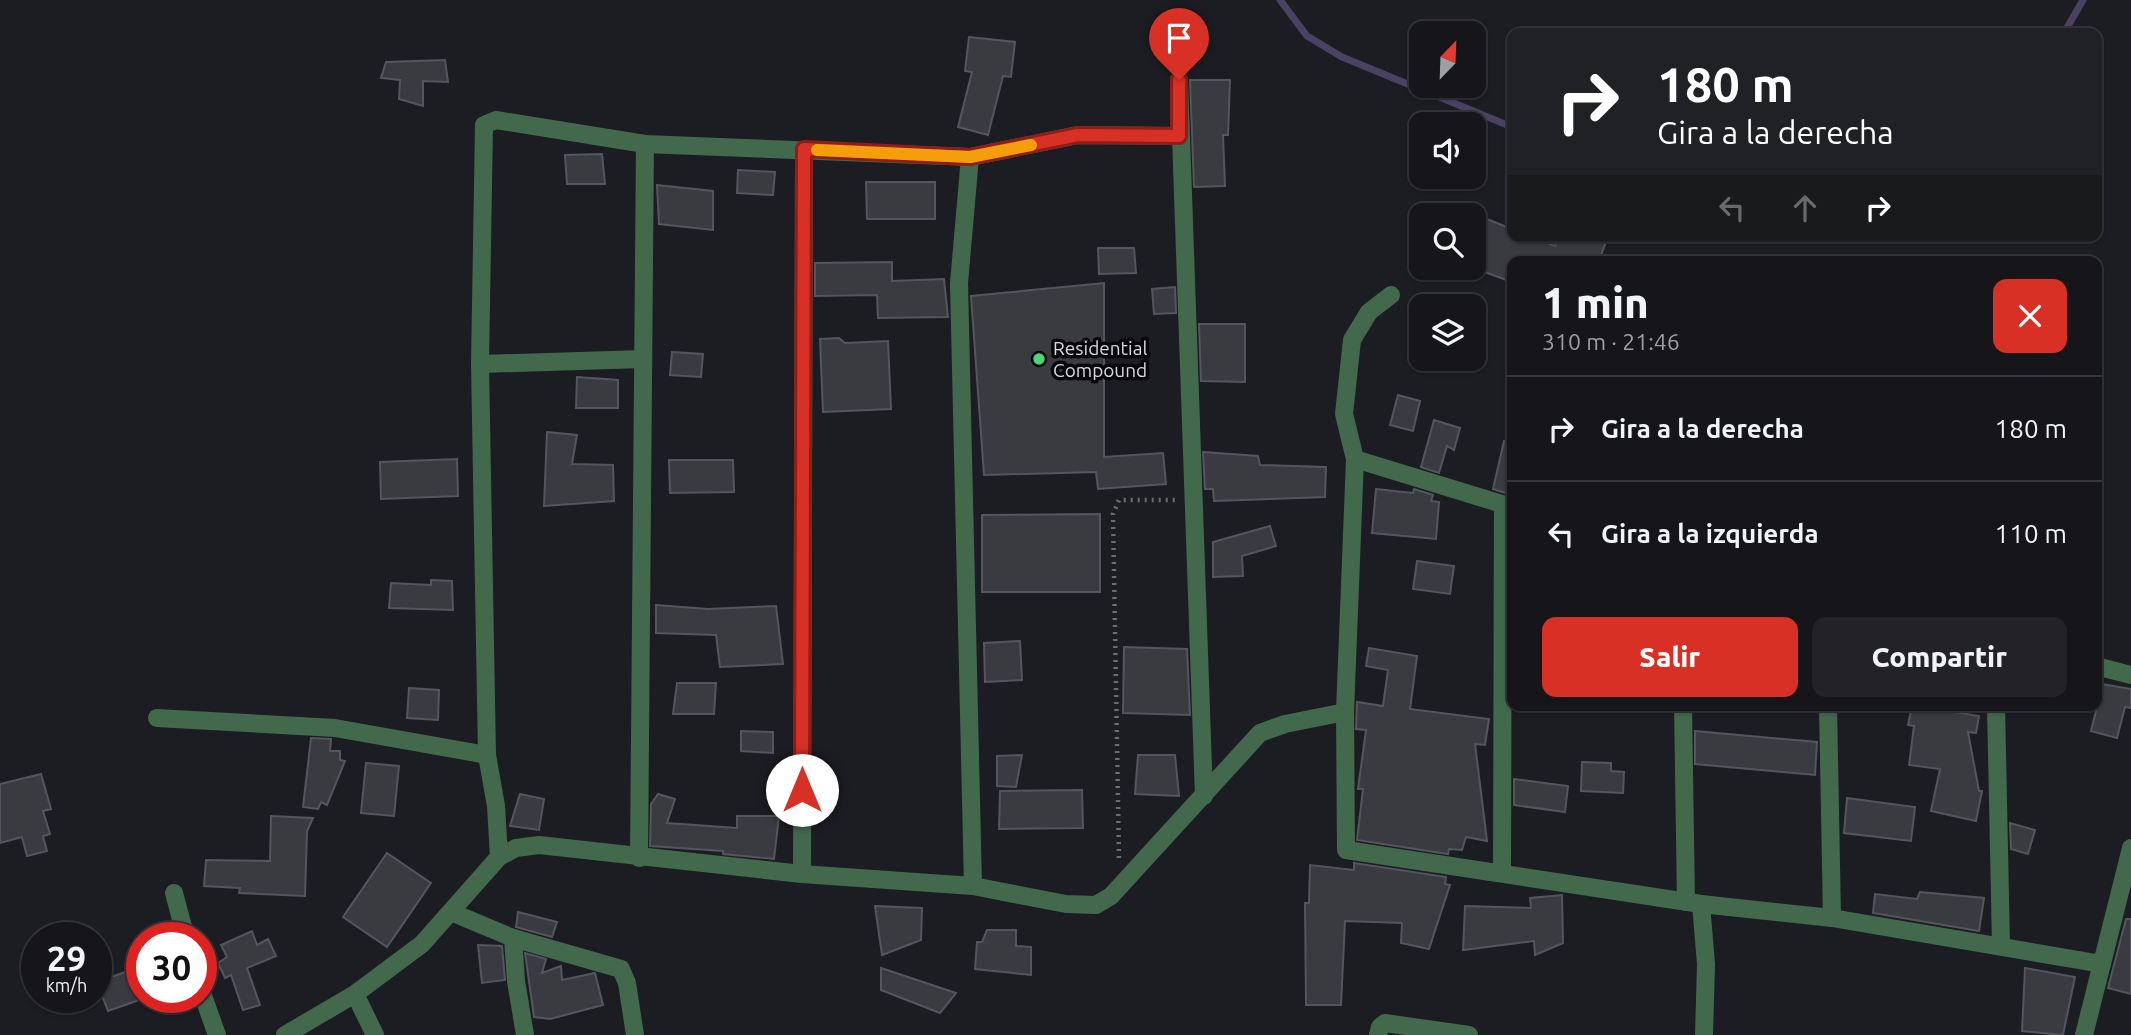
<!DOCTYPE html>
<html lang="es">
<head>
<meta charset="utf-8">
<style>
	:root { --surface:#15151a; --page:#222227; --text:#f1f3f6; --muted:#9d9fa2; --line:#343439; --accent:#d93025 }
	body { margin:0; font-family:Ubuntu,sans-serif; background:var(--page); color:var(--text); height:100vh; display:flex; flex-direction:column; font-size:26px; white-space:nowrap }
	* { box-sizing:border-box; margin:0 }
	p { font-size:23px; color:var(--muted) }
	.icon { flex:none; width:38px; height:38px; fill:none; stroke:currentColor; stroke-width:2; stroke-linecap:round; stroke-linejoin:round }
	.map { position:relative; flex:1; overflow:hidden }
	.drawer { position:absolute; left:1507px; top:256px; width:595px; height:455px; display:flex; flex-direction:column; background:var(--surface); border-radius:14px; box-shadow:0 2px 5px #0004,0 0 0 2px var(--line) }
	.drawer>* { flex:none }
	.hud { position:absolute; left:1507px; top:28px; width:595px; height:214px; border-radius:14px; box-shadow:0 2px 5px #0004,0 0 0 2px var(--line); background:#202124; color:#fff; overflow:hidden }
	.needle { width:46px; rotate:23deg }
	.buttons { position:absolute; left:1409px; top:21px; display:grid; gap:14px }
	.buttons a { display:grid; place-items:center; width:77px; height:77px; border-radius:14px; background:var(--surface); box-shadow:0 2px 5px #0004,0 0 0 2px var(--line); font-size:35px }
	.speed { position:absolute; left:21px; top:922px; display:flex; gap:14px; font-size:35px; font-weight:700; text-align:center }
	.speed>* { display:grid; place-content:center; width:91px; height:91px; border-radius:50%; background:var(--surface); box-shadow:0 2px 5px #0004,0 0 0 2px var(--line); line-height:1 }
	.speed small { font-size:18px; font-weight:400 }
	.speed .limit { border:10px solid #d22; background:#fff; color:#111 }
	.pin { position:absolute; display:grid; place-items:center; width:60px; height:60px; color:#fff; margin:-72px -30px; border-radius:50% 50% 50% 0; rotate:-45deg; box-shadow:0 0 7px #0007 }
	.pin .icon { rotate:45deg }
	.me { position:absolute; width:77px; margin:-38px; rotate:0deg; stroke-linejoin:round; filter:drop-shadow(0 0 5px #0008) }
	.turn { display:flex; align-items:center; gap:24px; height:147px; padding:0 35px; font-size:32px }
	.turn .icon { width:91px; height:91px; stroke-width:2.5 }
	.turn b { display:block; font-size:49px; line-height:60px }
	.lanes { display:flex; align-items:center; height:66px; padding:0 35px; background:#0003; justify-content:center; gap:35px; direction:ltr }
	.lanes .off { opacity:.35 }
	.round { display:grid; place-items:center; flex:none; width:74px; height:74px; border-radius:14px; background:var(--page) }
	.head { display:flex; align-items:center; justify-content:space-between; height:119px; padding:0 35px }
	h1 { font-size:42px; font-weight:800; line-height:52px }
	.action { display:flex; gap:14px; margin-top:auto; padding:14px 35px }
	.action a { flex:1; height:80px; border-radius:14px; background:var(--accent); color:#fff; font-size:28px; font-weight:800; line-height:80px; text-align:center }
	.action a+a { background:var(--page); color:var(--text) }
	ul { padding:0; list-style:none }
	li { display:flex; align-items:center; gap:21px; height:105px; padding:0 35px; border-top:2px solid var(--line) }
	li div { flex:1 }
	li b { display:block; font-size:26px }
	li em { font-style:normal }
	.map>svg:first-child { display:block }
</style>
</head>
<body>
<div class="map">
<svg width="2131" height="1035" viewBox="0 0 2131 1035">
	<rect width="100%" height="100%" fill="#1c1c23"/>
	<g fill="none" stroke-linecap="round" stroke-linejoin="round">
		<g stroke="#4a4262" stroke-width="7">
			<path d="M 1280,0 L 1307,36 L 1342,57 L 1512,127"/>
			<path d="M 2064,33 L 2083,0"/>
		</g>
	</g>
	<g fill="#3a3a41" stroke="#55555d" stroke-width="2">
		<path d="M 969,37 L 1015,42 L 1011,77 L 1003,76 L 988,135 L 958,127 L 972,72 L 965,71 Z"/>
		<path d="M 445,60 L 448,82 L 423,81 L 423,106 L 399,99 L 400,80 L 381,78 L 386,62 Z"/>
		<path d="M 1190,80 L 1230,80 L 1228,135 L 1223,135 L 1225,186 L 1194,187 Z"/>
		<path d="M 602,154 L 605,184 L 567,184 L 565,155 Z"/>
		<path d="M 738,170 L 775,172 L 773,195 L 737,193 Z"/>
		<path d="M 866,182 L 935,182 L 935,219 L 867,219 Z"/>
		<path d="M 657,185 L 713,191 L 713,230 L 659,224 Z"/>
		<path d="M 1474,214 L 1512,229 L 1512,236 L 1531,236 L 1555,246 L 1559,236 L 1608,236 L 1599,261 L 1512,261 L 1512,282 L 1479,270 L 1474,247 Z"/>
		<path d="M 1098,248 L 1134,248 L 1136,273 L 1099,274 Z"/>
		<path d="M 892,262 L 892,281 L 944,279 L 948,317 L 878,318 L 877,295 L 815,296 L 815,263 Z"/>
		<path d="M 1104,283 L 1104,457 L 1163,453 L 1166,484 L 1098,489 L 1096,472 L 984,475 L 971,296 Z"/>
		<path d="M 1175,287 L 1176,313 L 1154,314 L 1152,289 Z"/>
		<path d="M 1199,324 L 1245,324 L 1245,382 L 1201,381 Z"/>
		<path d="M 839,338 L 845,343 L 888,341 L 891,409 L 823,412 L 820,339 Z"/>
		<path d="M 672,352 L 703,354 L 701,377 L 670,375 Z"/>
		<path d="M 577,377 L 618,380 L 618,408 L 576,408 Z"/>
		<path d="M 1398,395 L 1420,401 L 1413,431 L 1390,425 Z"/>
		<path d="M 1434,420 L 1460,428 L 1454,450 L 1447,446 L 1439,473 L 1421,467 Z"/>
		<path d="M 547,432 L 577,435 L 572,464 L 613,465 L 614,501 L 544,506 Z"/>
		<path d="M 1504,441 L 1512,442 L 1512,495 L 1493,489 Z"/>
		<path d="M 1203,452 L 1258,456 L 1260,465 L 1326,467 L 1325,497 L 1214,501 L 1213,489 L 1205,489 Z"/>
		<path d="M 457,459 L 458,496 L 381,499 L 380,462 Z"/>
		<path d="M 669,460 L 733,460 L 734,492 L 670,493 Z"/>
		<path d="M 1376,489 L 1413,493 L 1414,489 L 1433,495 L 1431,501 L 1439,502 L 1436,539 L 1372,533 Z"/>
		<path d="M 1100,514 L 1100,592 L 982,592 L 982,515 Z"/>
		<path d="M 1270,526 L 1276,546 L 1242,556 L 1243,576 L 1213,577 L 1213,542 Z"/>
		<path d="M 1417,561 L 1454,566 L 1450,594 L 1413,589 Z"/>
		<path d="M 431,580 L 452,581 L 453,610 L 389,608 L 391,583 L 431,585 Z"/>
		<path d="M 656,605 L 708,609 L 776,606 L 783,664 L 720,667 L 716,635 L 656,633 Z"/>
		<path d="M 1020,641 L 1022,680 L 985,682 L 984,643 Z"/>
		<path d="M 1124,647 L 1187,649 L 1190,715 L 1123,713 Z"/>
		<path d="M 1369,648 L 1417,656 L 1410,709 L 1489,719 L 1485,745 L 1475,744 L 1487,841 L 1466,837 L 1462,850 L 1449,849 L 1448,854 L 1357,840 L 1363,789 L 1358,789 L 1366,730 L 1356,729 L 1357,702 L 1383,706 L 1388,670 L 1366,666 Z"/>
		<path d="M 677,683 L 716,683 L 714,714 L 673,714 Z"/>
		<path d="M 2096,683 L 2131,689 L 2131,708 L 2125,707 L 2117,738 L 2091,731 L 2096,711 Z"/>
		<path d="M 409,688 L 439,690 L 438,720 L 407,718 Z"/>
		<path d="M 1912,705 L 1979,716 L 1976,733 L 1968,732 L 1979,791 L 1982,791 L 1976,821 L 1931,811 L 1940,769 L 1909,765 L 1914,726 L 1908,725 Z"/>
		<path d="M 741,731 L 773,732 L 773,753 L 741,751 Z"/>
		<path d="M 1695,731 L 1817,742 L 1815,775 L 1695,764 Z"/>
		<path d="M 311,738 L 331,739 L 330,751 L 340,751 L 340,760 L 345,761 L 327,805 L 321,802 L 318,809 L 303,807 Z"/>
		<path d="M 1022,755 L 1016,787 L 997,786 L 997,756 Z"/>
		<path d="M 1138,755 L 1175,755 L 1179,796 L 1135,794 Z"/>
		<path d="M 1582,762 L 1611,763 L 1611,771 L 1624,772 L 1623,793 L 1581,791 Z"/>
		<path d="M 366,763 L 399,766 L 394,816 L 361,813 Z"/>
		<path d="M 41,774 L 51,809 L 43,811 L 50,834 L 43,836 L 47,851 L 27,856 L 22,837 L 0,843 L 0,784 Z"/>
		<path d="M 1514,779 L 1568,786 L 1565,812 L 1514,805 Z"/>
		<path d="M 1082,790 L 1083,828 L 999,829 L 1000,791 Z"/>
		<path d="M 520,794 L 544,799 L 539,830 L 510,826 Z"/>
		<path d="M 658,794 L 675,799 L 667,823 L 737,828 L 737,816 L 779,816 L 774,859 L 723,854 L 723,851 L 650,846 L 651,804 Z"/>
		<path d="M 1847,798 L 1915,807 L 1911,841 L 1844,833 Z"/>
		<path d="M 271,816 L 313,818 L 307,831 L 305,896 L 239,893 L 240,888 L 204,886 L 206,860 L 270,861 Z"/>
		<path d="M 2010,823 L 2035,830 L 2028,854 L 2011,849 Z"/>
		<path d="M 387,853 L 431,883 L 387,947 L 343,917 Z"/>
		<path d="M 1354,863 L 1446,877 L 1445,884 L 1450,885 L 1429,949 L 1401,943 L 1402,923 L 1345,921 L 1341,1005 L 1306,1005 L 1305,903 L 1309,903 L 1310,865 L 1354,870 Z"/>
		<path d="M 1920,892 L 1984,898 L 1979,931 L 1873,913 L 1875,894 L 1917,899 Z"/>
		<path d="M 1562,895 L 1563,943 L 1535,955 L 1534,941 L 1463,950 L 1465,906 L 1531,908 L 1530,898 Z"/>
		<path d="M 875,906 L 922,908 L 921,940 L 882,955 Z"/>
		<path d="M 518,912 L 557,922 L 552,937 L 516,927 Z"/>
		<path d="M 2126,919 L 2131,919 L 2131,994 L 2108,988 Z"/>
		<path d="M 987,930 L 1016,930 L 1016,946 L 1031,947 L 1031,975 L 975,969 L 977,942 L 982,942 Z"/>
		<path d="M 252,931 L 257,945 L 268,939 L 276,956 L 247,968 L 260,1005 L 243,1010 L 231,975 L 225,978 L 218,963 L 227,957 L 221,945 Z"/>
		<path d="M 478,945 L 502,946 L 505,980 L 482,983 Z"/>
		<path d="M 525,953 L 546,959 L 542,973 L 561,966 L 562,980 L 595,973 L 603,1005 L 550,1019 L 534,1017 Z"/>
		<path d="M 142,966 L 142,999 L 108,1011 L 97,982 Z"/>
		<path d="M 881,968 L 956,993 L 940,1013 L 881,990 Z"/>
		<path d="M 2025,968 L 2075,977 L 2063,1035 L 2022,1031 Z"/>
	</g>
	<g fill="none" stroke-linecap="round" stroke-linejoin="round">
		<path stroke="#6c6c72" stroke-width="4.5" stroke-dasharray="2 5" stroke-linecap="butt" d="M 1119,858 L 1113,514 L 1119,500 L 1175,500"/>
		<g stroke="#43694c" stroke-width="18">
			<path d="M 1179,80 L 1204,796"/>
			<path d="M 970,157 L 959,283 L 973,886"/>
			<path d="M 1391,295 L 1369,312 L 1352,340 L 1344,414 L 1355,459 L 1345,712 L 1346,850 L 1701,904 L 1832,918 L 2102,964"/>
			<path d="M 480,364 L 643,359"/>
			<path d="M 1355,459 L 1512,507"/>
			<path d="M 2096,666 L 2131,675"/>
			<path d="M 1683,705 L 1686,902"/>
			<path d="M 1828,705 L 1832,918"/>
			<path d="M 1996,705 L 2001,945"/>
			<path d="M 157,718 L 335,728 L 487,755"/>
			<path d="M 499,857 L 496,806 L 487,755 L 480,364 L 484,125 L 496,120 L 645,144 L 970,157 L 1078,135 L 1179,136"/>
			<path d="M 639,858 L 645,144"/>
			<path d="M 1502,872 L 1503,505"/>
			<path d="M 802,874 L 804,150"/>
			<path d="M 174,893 L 186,938"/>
			<path d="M 1701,904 L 1706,964 L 1704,1035"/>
			<path d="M 451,912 L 513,938 L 516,981 L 525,1035"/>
			<path d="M 513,938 L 621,969 L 627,983 L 635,1035"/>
			<path d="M 201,990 L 217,1035"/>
			<path d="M 355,994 L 375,1035"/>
			<path d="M 285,1035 L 355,994 L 422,944 L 499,857 L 516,848 L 539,845 L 802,874 L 973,886 L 1066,904 L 1096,905 L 1111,896 L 1260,733 L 1285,724 L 1345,712"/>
			<path d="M 1378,1035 L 1380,1027 L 1385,1023 L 1469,1035"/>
			<path d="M 2084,1035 L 2131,848"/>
		</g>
	</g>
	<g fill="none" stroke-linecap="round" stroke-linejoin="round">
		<defs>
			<path id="route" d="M 802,790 L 804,149 L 970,157 L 1078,135 L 1179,136 L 1179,80"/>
		</defs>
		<use href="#route" stroke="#8d1f18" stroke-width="18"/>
		<use href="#route" stroke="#d93025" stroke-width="12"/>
		<path stroke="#f59e0b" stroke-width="12" d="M 817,150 L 970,157 L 1031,145"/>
	</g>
	<circle fill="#4bd677" stroke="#07070a" stroke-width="2.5" cx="1039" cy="359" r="7"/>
	<g text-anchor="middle" stroke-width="7" stroke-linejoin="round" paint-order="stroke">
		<g font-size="19" fill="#d9d9de" stroke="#07070a" text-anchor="start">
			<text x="1053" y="355">Residential<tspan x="1053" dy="22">Compound</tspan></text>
		</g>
	</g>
</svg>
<div class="buttons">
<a><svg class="needle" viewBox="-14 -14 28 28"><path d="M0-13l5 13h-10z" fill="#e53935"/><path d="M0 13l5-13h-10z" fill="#9d9fa2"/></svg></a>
<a><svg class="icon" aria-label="sound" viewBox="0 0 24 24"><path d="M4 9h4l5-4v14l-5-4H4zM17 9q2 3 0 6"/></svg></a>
<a><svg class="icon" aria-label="search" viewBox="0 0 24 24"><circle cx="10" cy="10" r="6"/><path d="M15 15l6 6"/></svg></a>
<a><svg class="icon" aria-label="layers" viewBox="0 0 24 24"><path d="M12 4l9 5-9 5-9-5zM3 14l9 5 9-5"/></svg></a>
</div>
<div class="speed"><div>29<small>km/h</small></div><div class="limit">30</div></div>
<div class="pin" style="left:1179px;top:80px;background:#d93025"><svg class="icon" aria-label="arrive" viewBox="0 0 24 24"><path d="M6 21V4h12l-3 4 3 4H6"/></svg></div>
<svg class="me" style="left:802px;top:790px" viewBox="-20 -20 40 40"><circle r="19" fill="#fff"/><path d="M0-13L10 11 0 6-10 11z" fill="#d93025"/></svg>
<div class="hud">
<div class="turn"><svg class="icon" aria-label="right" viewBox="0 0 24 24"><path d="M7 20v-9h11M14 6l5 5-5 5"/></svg><div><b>180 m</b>Gira a la derecha</div></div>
<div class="lanes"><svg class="icon off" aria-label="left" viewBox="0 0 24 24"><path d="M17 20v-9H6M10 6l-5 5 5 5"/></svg><svg class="icon off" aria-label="ahead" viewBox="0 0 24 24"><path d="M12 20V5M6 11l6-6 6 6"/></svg><svg class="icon" aria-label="right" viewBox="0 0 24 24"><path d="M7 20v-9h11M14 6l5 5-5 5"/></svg></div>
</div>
<section class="drawer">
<div class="head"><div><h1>1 min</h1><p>310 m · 21:46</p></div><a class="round" style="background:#d93025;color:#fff"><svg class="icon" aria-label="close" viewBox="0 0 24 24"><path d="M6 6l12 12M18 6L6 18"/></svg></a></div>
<ul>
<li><svg class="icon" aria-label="right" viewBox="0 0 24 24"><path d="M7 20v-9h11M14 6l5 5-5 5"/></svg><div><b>Gira a la derecha</b></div><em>180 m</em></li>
<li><svg class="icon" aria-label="left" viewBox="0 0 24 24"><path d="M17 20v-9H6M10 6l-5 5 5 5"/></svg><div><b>Gira a la izquierda</b></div><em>110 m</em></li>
</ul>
<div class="action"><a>Salir</a><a>Compartir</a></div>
</section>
</div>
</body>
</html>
